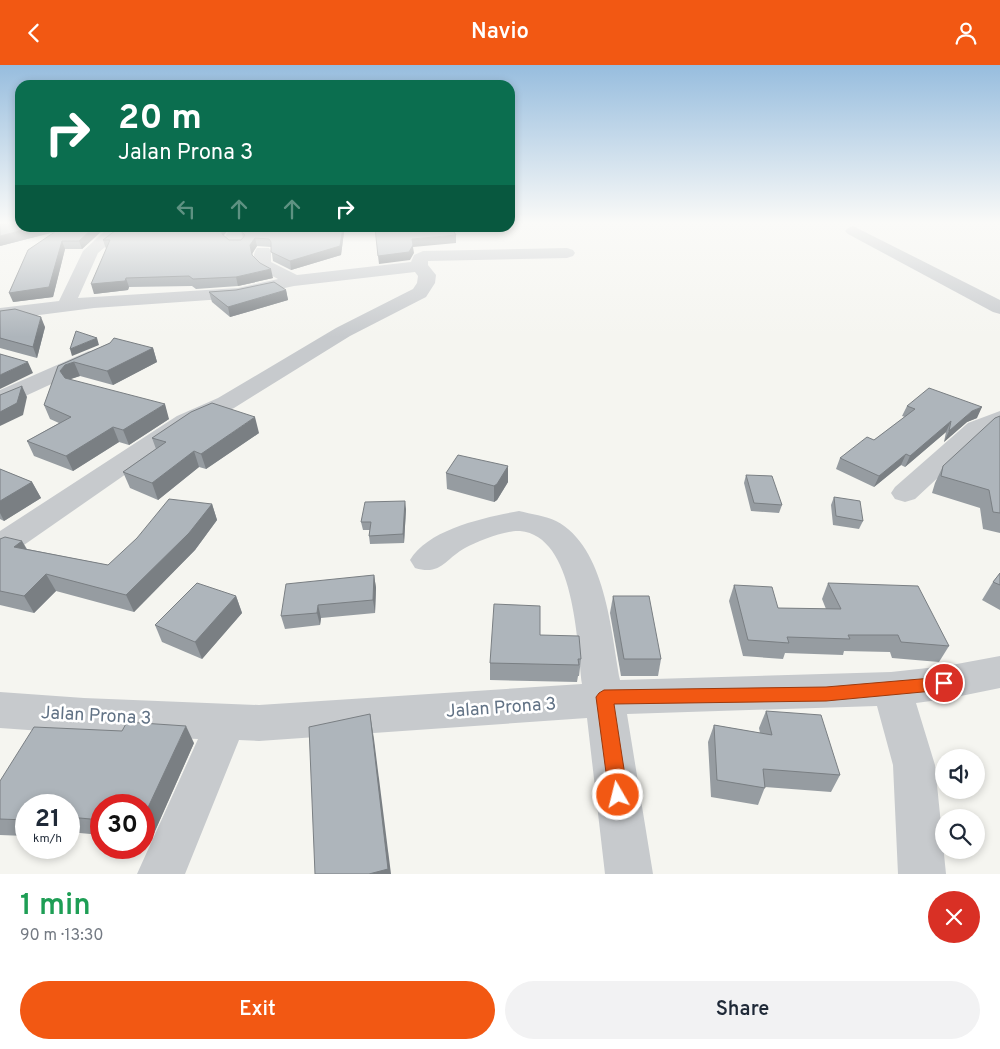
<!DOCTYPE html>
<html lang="en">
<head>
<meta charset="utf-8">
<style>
	:root { --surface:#fff; --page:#f2f2f3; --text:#1f2937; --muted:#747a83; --accent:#f25813 }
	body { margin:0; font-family:Overpass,sans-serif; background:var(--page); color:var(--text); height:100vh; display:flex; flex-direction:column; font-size:19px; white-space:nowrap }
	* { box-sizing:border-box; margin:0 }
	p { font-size:16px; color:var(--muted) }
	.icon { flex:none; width:28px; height:28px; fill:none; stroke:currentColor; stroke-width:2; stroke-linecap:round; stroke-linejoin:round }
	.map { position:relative; height:809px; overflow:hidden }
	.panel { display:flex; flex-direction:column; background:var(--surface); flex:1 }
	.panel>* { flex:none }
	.banner { position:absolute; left:15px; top:15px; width:500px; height:152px; border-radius:15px; box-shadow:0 2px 8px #0003; background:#0b6e4f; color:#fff; overflow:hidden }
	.controls { position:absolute; left:935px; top:684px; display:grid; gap:10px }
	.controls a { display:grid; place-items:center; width:50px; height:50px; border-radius:50%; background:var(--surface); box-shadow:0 2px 8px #0003; font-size:25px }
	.speed { position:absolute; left:15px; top:729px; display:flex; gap:10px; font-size:25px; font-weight:700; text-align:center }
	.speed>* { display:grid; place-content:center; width:65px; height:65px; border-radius:50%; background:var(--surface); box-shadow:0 2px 8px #0003; line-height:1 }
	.speed small { font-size:12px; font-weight:400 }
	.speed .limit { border:8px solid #d22; background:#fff; color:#111 }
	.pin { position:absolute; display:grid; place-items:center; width:42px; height:42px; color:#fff; margin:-21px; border:2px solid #fff; border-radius:50%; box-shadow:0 1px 5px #0007 }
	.me { position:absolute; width:55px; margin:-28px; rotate:352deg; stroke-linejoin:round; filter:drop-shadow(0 0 4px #0008) }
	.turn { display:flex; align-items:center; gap:18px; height:105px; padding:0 20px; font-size:22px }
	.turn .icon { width:65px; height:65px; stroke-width:2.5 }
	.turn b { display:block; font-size:35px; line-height:42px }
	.lanes { display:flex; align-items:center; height:48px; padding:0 20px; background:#0003; justify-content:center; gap:25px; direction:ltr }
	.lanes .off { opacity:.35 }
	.round { display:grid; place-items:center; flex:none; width:52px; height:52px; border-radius:26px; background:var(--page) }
	.head { display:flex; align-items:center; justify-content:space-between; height:85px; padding:0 20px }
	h1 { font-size:30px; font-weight:600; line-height:38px; color:#1e9e55 }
	.cta { display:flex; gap:10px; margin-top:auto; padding:10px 20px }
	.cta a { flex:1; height:58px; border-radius:30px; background:var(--accent); color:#fff; font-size:20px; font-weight:600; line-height:58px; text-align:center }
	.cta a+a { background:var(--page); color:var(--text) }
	header { display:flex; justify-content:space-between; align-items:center; height:65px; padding:0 20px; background:var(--accent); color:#fff; font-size:22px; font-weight:600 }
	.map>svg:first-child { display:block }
</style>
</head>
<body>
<header><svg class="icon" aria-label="back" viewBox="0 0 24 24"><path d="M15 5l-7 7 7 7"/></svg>Navio<svg class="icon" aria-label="person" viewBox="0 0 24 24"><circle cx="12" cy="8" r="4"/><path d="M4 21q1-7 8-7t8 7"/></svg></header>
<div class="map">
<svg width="1000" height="809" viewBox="0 0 1000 809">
	<rect width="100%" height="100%" fill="#f5f5f0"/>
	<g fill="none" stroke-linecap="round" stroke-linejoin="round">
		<g fill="#c7cacd" fill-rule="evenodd">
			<path d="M 853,161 L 1000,235 L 1000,249 L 993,247 L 848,169 L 845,166 L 848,163 Z"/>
			<path d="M 109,162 L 124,162 L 117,172 L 98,188 L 78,233 L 238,223 L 278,214 C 265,207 246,200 257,183 L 269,183 L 271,186 L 271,197 L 297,210 L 411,197 L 414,190 L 423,186 L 567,183 L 573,185 L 575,188 L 573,191 L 567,193 L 428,196 L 428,200 L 436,210 L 435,218 L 426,232 L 350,271 L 234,343 L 195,361 L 11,489 L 0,492 L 0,466 L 177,351 L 218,333 L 336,263 L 413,224 L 417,218 L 418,211 L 415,207 L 294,221 L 238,233 L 94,243 L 0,255 L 0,243 L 59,236 L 83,186 Z"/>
			<path d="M 232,162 L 248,162 L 241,175 L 245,179 L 243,182 L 231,182 L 225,176 L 226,170 Z"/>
			<path d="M 89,286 L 97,288 L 100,293 L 97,298 L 8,339 L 0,341 L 0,325 Z"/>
			<path d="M 1000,346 L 1000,362 L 986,368 L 915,434 L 905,437 L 895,434 L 891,428 L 895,422 L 968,358 Z"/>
			<path d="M 519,446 C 531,449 546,451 556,456 C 606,482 611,567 620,615 L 891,607 L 946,601 L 1000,591 L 1000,623 L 946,634 L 916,638 L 935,700 L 946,809 L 898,809 L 893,700 L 877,641 L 627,649 L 653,809 L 605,809 L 587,653 L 259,676 L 239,675 L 185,809 L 137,809 L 198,674 L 84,669 L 0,663 L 0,627 L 84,633 L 259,640 L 582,619 C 577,577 575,471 520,466 C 505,465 478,476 465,483 C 445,494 441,511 415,503 L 410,495 C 428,464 486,452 519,446 Z"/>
		</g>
	</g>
	<g fill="#969ca1">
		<path d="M 20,162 L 106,162 L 82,184 L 65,184 L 53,232 L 13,237 L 55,167 L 0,181 Z"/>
		<path d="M 243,162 L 344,162 L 344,167 L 341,190 L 291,205 L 273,196 L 271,182 L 257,181 L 252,189 L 253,191 L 273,213 L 238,221 L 196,224 L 192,221 L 129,222 L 128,225 L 94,229 L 106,184 L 103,175 L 116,165 L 224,170 L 224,171 L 229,175 L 241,175 L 243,173 L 241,166 Z"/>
		<path d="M 286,225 L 288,235 L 230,252 L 212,237 L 209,227 Z"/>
		<path d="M 0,246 L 45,262 L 37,293 L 0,283 Z"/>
		<path d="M 110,278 L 153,283 L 157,297 L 113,320 L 80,311 L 70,314 L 169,354 L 129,380 L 119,377 L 73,406 L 34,391 L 27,376 L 59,358 L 50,354 L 44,340 L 58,301 Z"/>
		<path d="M 907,341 L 977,353 L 967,357 L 944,377 L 946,367 L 905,402 L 901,400 L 874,422 L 836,404 L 840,393 L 874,375 L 905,352 L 902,351 Z"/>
		<path d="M 1000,351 L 1000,468 L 983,464 L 980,443 L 932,428 L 935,418 L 943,401 Z"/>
		<path d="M 259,368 L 206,404 L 199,402 L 158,435 L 130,423 L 123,407 L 156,384 L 152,373 Z"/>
		<path d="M 0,404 L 32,417 L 41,433 L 4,456 L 0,454 Z"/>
		<path d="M 446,408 L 508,417 L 497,435 L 494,437 L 447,424 Z"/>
		<path d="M 746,410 L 782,440 L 779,448 L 751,446 L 744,418 Z"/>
		<path d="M 834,432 L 863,456 L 859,464 L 833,460 L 831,440 Z"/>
		<path d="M 212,439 L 217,455 L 195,485 L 134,547 L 56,526 L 34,548 L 0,540 L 0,474 L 22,476 L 27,484 L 108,500 Z"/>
		<path d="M 406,444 L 404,478 L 370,479 L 369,471 L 370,465 L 363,465 L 361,457 Z"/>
		<path d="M 1000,508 L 1000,545 L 982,535 L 993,517 Z"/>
		<path d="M 374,510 L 376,523 L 375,548 L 321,553 L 320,560 L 285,564 L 281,551 Z"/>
		<path d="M 828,518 L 949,581 L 939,597 L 892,593 L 890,587 L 844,586 L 843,590 L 785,588 L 783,594 L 743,591 L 729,536 L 734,520 L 778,543 L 826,544 L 822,534 Z"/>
		<path d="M 236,531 L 242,548 L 202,594 L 162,577 L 155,560 Z"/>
		<path d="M 613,531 L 661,594 L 658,611 L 621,611 L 610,548 Z"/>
		<path d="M 540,570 L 581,594 L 579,611 L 578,611 L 577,617 L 490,615 L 490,598 Z"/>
		<path d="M 766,646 L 840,710 L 831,727 L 765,722 L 758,740 L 711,732 L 708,677 L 714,660 L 760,668 L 759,663 Z"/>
		<path d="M 194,678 L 151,775 L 144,774 L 144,740 L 101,740 L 101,770 L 69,767 L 69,740 L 26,740 L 26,771 L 0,770 L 0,716 Z"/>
	</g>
	<g fill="#7a7f83">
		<path d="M 35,162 L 73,162 L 0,181 L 0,171 Z"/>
		<path d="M 94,162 L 106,162 L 82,184 L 79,176 Z"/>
		<path d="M 222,162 L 230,162 L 224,170 L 224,177 L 222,169 Z"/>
		<path d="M 343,162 L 344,162 L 344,167 L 341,190 L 291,205 L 290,196 Z"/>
		<path d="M 456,170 L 456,178 L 413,182 L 414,188 L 410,195 L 379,199 L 378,191 L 412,174 Z"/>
		<path d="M 255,173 L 257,181 L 252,189 L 254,199 L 250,180 Z"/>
		<path d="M 62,176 L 65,184 L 53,232 L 13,237 L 9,228 Z"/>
		<path d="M 271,204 L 273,213 L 238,221 L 236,212 Z"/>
		<path d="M 126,213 L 129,222 L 128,225 L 94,229 L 91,219 Z"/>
		<path d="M 286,225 L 288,235 L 230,252 L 228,242 Z"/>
		<path d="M 41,252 L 45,262 L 37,293 L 33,282 Z"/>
		<path d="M 97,273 L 99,280 L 72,291 L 70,284 Z"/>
		<path d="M 153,283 L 157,297 L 113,320 L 107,306 Z"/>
		<path d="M 28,297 L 33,308 L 0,324 L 0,310 Z"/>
		<path d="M 74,297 L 80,311 L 71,314 L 66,320 L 60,306 L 65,300 Z"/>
		<path d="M 22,321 L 27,332 L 23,350 L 0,361 L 0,347 Z"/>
		<path d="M 165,339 L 169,354 L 129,380 L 123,365 Z"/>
		<path d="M 982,342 L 977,353 L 967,357 L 944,377 L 949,366 L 972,346 Z"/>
		<path d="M 255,352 L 259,368 L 206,404 L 201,389 Z"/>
		<path d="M 951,356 L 946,367 L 905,402 L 910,391 Z"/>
		<path d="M 113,362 L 119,377 L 73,406 L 66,391 Z"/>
		<path d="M 194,386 L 199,402 L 158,435 L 152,418 Z"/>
		<path d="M 906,389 L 901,400 L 874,422 L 879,411 Z"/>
		<path d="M 508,401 L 508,417 L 497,435 L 494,437 L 494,421 Z"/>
		<path d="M 32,417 L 41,433 L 4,456 L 0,448 L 0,436 Z"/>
		<path d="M 405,436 L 406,444 L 404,478 L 403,469 Z"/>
		<path d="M 212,439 L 217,455 L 195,485 L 134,547 L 126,530 Z"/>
		<path d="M 22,476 L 31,493 L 14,482 Z"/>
		<path d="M 46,509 L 56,526 L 34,548 L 24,531 Z"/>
		<path d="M 374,510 L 376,523 L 375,548 L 373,535 Z"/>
		<path d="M 236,531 L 242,548 L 202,594 L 195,577 Z"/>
		<path d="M 318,540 L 321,553 L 320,560 L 317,548 Z"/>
		<path d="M 370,649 L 374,674 L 391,809 L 369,809 Z"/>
		<path d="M 186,661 L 194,678 L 151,775 L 144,764 L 144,751 Z"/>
	</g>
	<g fill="#aeb5bb" stroke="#7a7f83">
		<path d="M 0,159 L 20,159 L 20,162 L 35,162 L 0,171 Z"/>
		<path d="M 62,162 L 94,162 L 79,176 L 62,176 L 49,222 L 9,228 L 28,185 Z"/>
		<path d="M 117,162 L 222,162 L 222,169 L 229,175 L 241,175 L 245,170 L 241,166 L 243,162 L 343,162 L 340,181 L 290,196 L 271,187 L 271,177 L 269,174 L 255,173 L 250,180 L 252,190 L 260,198 L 271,204 L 236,212 L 193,214 L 189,211 L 126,213 L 125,216 L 91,219 L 110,175 L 103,175 L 116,165 Z"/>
		<path d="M 376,162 L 451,162 L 456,170 L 412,174 L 413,180 L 409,187 L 378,191 L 375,163 Z"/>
		<path d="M 274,217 L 286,225 L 228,242 L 209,227 L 236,225 Z"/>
		<path d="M 15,244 L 41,252 L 33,282 L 0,273 L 0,246 Z"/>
		<path d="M 76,266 L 97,273 L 70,284 Z"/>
		<path d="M 114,273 L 153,283 L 107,306 L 74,297 L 65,300 L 60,306 L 65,313 L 165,339 L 123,365 L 113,362 L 66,391 L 27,376 L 71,352 L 44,340 L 58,301 L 110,278 Z"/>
		<path d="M 0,289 L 28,297 L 0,310 Z"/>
		<path d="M 22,321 L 17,338 L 0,347 L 0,330 Z"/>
		<path d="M 929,323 L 982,342 L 972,346 L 949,366 L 951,356 L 910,391 L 906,389 L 879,411 L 840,393 L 867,372 L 874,375 L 915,344 L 907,341 Z"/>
		<path d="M 212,338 L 255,352 L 201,389 L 194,386 L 152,418 L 123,407 L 166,377 L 152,373 L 191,347 Z"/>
		<path d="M 1000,351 L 1000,448 L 993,447 L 989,425 L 941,411 L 943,401 L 995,353 Z"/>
		<path d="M 458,390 L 508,401 L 497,419 L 494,421 L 446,408 Z"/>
		<path d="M 0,404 L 32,417 L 0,436 Z"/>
		<path d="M 746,410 L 772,411 L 782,440 L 754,438 Z"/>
		<path d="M 834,432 L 860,436 L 863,456 L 836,451 Z"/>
		<path d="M 169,434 L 212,439 L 189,468 L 126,530 L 46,509 L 24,531 L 0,526 L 0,474 L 5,472 L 22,476 L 14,482 L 108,500 L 137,473 Z"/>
		<path d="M 405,436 L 403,469 L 369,471 L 371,457 L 361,457 L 365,437 Z"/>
		<path d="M 1000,508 L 1000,520 L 993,517 Z"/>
		<path d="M 374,510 L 373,535 L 318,540 L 317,548 L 281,551 L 286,519 Z"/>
		<path d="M 197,518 L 236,531 L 195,577 L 155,560 Z"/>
		<path d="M 828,518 L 918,521 L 949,581 L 901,577 L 898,570 L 848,570 L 850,574 L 787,572 L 789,578 L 748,575 L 734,520 L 772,522 L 778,543 L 841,544 Z"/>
		<path d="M 613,531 L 649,531 L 661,594 L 624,594 Z"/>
		<path d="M 494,539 L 540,541 L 540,570 L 579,571 L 581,594 L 578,594 L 579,600 L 490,598 Z"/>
		<path d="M 766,646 L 821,650 L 840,710 L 763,704 L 765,723 L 717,715 L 714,660 L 772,670 Z"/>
		<path d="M 370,649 L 388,804 L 369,809 L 315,809 L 309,662 Z"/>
		<path d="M 127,657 L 186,661 L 144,751 L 144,740 L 101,740 L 101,755 L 69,752 L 69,740 L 26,740 L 26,755 L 0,754 L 0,716 L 34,662 L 122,666 Z"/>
	</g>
	<linearGradient id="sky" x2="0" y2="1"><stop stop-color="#97bdde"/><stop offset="0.58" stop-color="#fafaf8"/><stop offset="1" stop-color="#fafaf8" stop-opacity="0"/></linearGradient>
	<rect width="1000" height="272" fill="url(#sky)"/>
	<path fill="#f25813" stroke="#9d390c" d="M 944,612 L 950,614 L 952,618 L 950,623 L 944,625 L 826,636 L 614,639 L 628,730 L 625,737 L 618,739 L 612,737 L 609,730 L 596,632 L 599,628 L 604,625 L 826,622 Z"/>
	<g text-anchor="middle" stroke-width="5" stroke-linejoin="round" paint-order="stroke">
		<g font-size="18" fill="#617285" stroke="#fff">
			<text transform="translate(501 642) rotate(-4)" y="6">Jalan Prona 3</text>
			<text transform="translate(96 650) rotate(3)" y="6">Jalan Prona 3</text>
		</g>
	</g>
</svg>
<div class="controls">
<a><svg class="icon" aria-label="sound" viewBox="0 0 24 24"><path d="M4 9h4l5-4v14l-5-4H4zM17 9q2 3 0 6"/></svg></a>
<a><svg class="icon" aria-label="search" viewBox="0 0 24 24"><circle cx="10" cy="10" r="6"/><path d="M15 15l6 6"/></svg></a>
</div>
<div class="speed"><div>21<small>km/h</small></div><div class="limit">30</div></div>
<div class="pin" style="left:944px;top:618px;background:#d93025"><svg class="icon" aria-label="arrive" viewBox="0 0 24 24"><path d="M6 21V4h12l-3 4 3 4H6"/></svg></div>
<svg class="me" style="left:618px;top:730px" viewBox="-20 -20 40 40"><circle r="17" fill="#f25813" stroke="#fff" stroke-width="3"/><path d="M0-11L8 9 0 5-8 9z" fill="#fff"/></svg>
<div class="banner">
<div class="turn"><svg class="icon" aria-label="right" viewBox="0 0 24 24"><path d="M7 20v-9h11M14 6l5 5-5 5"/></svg><div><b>20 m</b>Jalan Prona 3</div></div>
<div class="lanes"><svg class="icon off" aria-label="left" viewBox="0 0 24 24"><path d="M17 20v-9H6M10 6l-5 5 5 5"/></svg><svg class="icon off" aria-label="ahead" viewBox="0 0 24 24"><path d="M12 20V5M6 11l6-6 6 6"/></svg><svg class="icon off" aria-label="ahead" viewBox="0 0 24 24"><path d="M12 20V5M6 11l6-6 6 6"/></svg><svg class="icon" aria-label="right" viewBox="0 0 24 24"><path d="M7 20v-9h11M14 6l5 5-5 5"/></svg></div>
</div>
</div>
<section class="panel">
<div class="head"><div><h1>1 min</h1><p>90 m · 13:30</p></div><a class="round" style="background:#d93025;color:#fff"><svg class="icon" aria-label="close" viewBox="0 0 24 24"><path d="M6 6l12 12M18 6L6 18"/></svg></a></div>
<div class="cta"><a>Exit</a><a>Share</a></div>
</section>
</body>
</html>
